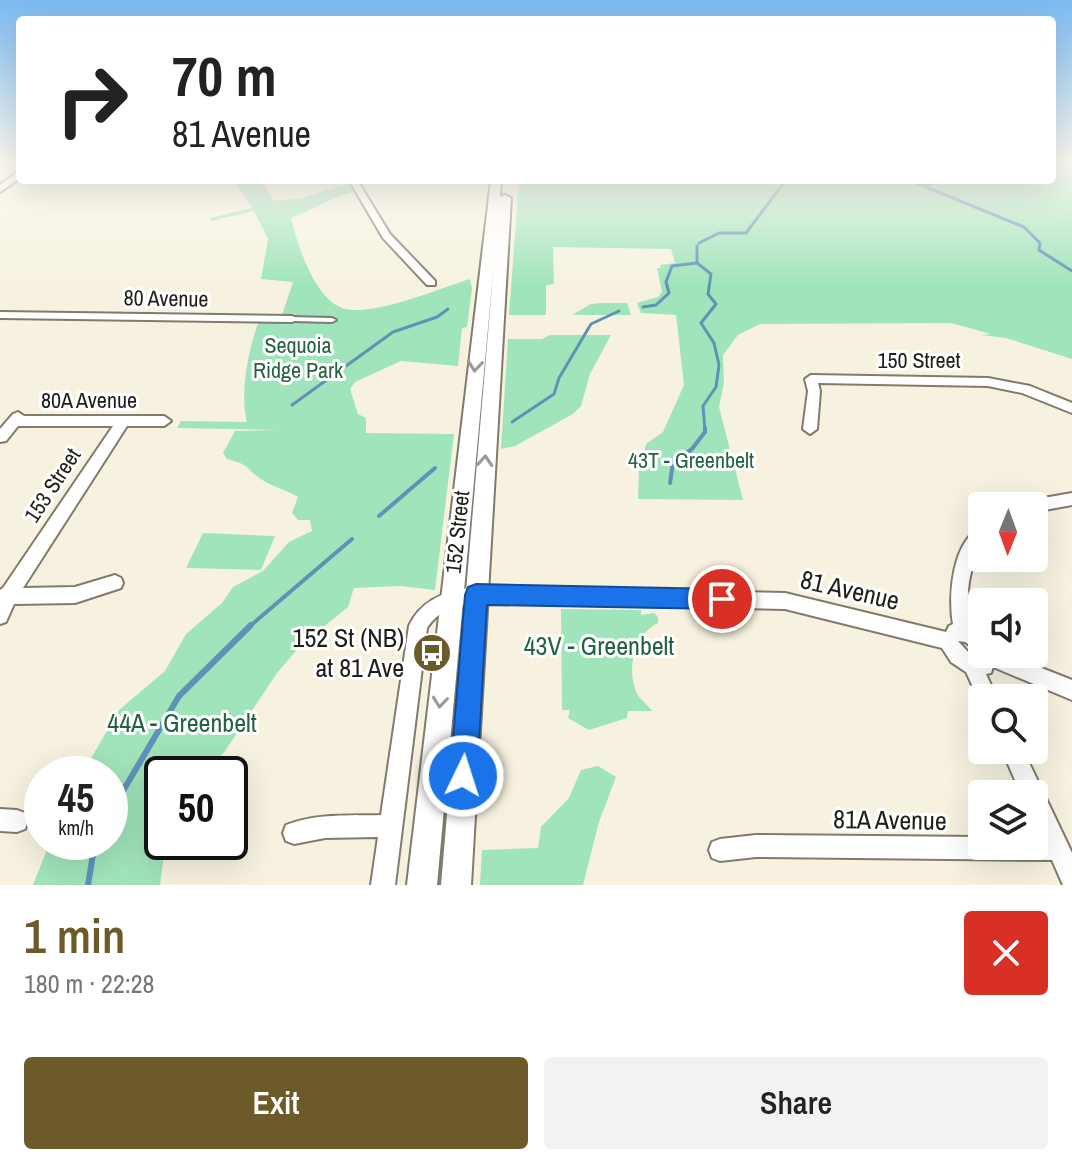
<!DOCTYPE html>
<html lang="en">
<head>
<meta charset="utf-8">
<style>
	:root { --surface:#fff; --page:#f2f2f2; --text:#222; --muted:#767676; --accent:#6c5a28 }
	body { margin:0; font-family:"Archivo Narrow",sans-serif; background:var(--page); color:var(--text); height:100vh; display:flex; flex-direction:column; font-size:30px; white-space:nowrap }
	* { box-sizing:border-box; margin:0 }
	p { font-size:26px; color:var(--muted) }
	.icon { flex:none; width:44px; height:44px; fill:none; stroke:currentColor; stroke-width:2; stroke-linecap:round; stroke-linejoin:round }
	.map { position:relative; height:885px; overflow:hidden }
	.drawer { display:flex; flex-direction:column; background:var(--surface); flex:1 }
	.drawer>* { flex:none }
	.top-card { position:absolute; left:16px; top:16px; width:1040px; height:168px; border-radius:8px; box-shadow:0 8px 32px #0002; background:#fff; color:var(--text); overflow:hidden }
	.needle { width:52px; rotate:181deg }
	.fabs { position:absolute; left:968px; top:492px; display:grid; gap:16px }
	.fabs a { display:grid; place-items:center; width:80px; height:80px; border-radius:8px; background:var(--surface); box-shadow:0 8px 32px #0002; font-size:40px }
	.speed { position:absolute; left:24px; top:756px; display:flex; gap:16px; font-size:40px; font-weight:700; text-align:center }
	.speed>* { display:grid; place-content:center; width:104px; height:104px; border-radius:50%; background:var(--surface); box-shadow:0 8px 32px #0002; line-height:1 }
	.speed small { font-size:20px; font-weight:400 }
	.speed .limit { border:4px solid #111; border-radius:12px; background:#fff; color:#111 }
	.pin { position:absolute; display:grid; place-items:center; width:68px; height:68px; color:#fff; margin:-34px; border:4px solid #fff; border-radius:50%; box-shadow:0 2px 8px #0007 }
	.me { position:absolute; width:88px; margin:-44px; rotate:4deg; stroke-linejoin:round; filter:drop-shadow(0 0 6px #0008) }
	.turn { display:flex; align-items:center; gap:28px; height:168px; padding:0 24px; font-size:36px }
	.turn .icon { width:104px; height:104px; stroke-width:2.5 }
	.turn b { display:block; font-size:56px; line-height:68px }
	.round { display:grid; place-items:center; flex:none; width:84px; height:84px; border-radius:8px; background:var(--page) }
	.head { display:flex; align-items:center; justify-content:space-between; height:136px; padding:0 24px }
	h1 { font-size:48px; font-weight:600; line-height:60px; color:var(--accent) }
	.button { display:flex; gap:16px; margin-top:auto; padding:16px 24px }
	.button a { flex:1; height:92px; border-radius:8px; background:var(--accent); color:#fff; font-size:32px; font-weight:600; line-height:92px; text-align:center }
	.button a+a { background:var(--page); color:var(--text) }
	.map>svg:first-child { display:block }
</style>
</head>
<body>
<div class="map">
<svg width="1072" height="885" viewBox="0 0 1072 885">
	<rect width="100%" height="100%" fill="#f7f2e0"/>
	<g fill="#a0e4bb">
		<path d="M 1052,162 L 1072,162 L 1072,359 L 1006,338 L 981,335 L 991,334 L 951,323 L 760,324 L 738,335 L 723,355 L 724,383 L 719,407 L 743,500 L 638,499 L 639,470 L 646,444 L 663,432 L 684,385 L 676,315 L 641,313 L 637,303 L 658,297 L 662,292 L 657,268 L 661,268 L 660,265 L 675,263 L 671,249 L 553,247 L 554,284 L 546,285 L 546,315 L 509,315 L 519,180 L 1052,180 Z"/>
		<path d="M 234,180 L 261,180 L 274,201 L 303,198 L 350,183 L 354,192 C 333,196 312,210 291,218 C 297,244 314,296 340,307 C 367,320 440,288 470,279 L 472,288 L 467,327 L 462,328 L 458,366 L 401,361 L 355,382 L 350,389 L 358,414 L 366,418 L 366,433 L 454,434 L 435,590 L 400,586 L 354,588 L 348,607 L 301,645 L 277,673 L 225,751 L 205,774 L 162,774 L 162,842 L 169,842 L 164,855 L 160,885 L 33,885 L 50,842 L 110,842 L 110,774 L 82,774 L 119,710 L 165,671 L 186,634 L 222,603 L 233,587 L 263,571 L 289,542 L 312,531 L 310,520 L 298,520 L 292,513 L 298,497 C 287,490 270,486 261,479 C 243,467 253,466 227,459 L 223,453 L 235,431 L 279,430 L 177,428 L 181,421 L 247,422 C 239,395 249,341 262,315 L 282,315 L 293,282 L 261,279 L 268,239 L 254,211 L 211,221 L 210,218 L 252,208 Z"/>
		<path d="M 602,303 L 627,303 L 631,315 L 572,315 L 591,304 Z"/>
		<path d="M 550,335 L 611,335 L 590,374 L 581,406 L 573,414 L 515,446 L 501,449 L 508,339 L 542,339 Z"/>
		<path d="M 203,533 L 275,536 L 261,570 L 186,568 Z"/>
		<path d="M 561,609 L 641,610 L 641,615 L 654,613 L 658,617 L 658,623 C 633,634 625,674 639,697 C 643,702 649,706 652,711 L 628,711 L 627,718 L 589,730 L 568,718 L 570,710 L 562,710 Z"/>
		<path d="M 598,766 L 616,777 L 599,822 L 583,885 L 480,885 L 482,850 L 538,848 L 541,827 L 569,798 L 581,770 Z"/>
	</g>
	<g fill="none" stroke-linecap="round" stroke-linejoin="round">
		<g stroke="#6092b8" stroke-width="3">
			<path d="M 909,180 L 1024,227 L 1040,243 L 1039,250 L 1072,271"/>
			<path d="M 925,185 L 946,180"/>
			<path d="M 699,243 L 719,233 L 746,233 L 786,180"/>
			<path d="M 697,263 L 711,274 L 708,294 L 716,304 L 701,323 L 714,343 L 719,365 L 716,387 L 703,406 L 705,430"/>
			<path d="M 643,307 L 656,305 L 669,293 L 666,282 L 672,266 L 697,263 L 697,246"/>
			<path d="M 292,405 L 393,332 L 437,317 L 448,309"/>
			<path d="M 512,422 L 554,394 L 559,378 L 591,324 L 619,311"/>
		</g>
		<g stroke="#6092b8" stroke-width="4">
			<path d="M 670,483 L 673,462 L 692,449 L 705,432 L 705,428"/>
			<path d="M 379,516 L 435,468"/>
			<path d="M 249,627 L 352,539"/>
		</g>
		<g stroke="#6092b8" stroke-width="6">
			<path d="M 110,813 L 179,696 L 251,625"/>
			<path d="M 88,885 L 95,842"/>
		</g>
		<defs>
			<path id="pedestrian" d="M 289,317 L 332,318 L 336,320 L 332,322 L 292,321 L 288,319 Z"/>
			<g id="minor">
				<path d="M 17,172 L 20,172 L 20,178 L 0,192 L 0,185 Z"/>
				<path d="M 349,180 L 357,180 L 390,234 L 435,281 L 435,285 L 427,285 L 383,238 Z"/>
				<path d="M 0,312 L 292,316 L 298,319 L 292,322 L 0,318 Z"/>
				<path d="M 811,375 L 988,378 L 1030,386 L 1072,403 L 1072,413 L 1022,393 L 988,386 L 818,383 L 820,391 L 817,429 L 810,434 L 803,429 L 808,391 L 805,379 Z"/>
				<path d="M 18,412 L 24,416 L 164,416 L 171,421 L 164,426 L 127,426 L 23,588 L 75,587 L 115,575 L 121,578 L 123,583 L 121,588 L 75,603 L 14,604 L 6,622 L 0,624 L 0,590 L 3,588 L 113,426 L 18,426 L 6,441 L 0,442 L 0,429 L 13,414 Z"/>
				<path d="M 1072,493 L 1072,505 L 1034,512 L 1034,506 L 1024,506 L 1027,502 L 1032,500 Z"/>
				<path d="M 982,527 C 982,548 978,547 973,566 C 966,585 967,606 971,626 L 982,633 L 982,654 L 1006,654 L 1072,680 L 1072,700 L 993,667 L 991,673 L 986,674 L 997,698 L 982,698 L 982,706 L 966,672 L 951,662 L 942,648 L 785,609 L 476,603 C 455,605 439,610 427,628 L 395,885 L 371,885 L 378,837 L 325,838 L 294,844 L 286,841 L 283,833 L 286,825 C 316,813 350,816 381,815 L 409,626 C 421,599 448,590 476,587 L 785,593 L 946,632 L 949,626 L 953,624 C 948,597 952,540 982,527 ZM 958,641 L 965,642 L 980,652 L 978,657 L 969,653 Z"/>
				<path d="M 1002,750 L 1023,750 L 1072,853 L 1072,885 L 1063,885 L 1052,860 L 756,857 L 720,861 L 712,858 L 709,850 L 712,842 L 720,839 L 756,835 L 982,837 L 982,846 L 1034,846 L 1034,837 L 1041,837 L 1034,821 L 1034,794 L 1021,794 Z"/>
				<path d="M 0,809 L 17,810 L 25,813 L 28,821 L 25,829 L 17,832 L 0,831 Z"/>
			</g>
			<path id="secondary" d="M 491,180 L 501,180 L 500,197 L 505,195 L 511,198 L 471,885 L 441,885 L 494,263 L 437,885 L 407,885 Z"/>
		</defs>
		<use href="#pedestrian" stroke="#807b6c" stroke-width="4"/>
		<use href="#minor" stroke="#807b6c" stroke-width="4"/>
		<use href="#secondary" stroke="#807b6c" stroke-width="4"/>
		<use href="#pedestrian" fill="#fff" fill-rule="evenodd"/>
		<use href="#minor" fill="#fff" fill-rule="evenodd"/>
		<use href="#secondary" fill="#fff" fill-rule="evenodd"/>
	</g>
	<defs><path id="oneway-chevron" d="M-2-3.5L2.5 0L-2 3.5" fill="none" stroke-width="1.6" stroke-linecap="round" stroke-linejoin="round" transform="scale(2)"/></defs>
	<g stroke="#9b9a97">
		<use href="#oneway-chevron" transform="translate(475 366) rotate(96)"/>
		<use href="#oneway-chevron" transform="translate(485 461) rotate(-86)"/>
		<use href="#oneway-chevron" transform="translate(440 702) rotate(96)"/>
	</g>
	<linearGradient id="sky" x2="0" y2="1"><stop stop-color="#7cbaf0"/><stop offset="0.57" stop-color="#fbf9f1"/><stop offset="1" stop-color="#fbf9f1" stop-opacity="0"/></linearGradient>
	<rect width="1072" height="286" fill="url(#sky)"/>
	<path fill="#1a73e8" stroke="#114b97" stroke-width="2" d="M 476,584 L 722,589 L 730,592 L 734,599 L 730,606 L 722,609 L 487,605 L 477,776 L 473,786 L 463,790 L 454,786 L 450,776 L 465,595 L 468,587 Z"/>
	<defs>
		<symbol id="bus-disc" viewBox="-11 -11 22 22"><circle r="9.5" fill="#6c5a28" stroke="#fff"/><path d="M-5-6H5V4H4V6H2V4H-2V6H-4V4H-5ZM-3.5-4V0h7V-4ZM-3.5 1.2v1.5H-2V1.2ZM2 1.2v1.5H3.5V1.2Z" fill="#fff"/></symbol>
	</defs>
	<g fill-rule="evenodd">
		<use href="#bus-disc" x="410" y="631" width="44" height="44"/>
	</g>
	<g text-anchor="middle" stroke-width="6" stroke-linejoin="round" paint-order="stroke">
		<g font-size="22" fill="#201e18" stroke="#fff">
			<text transform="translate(166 298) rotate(1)" y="8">80 Avenue</text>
			<text x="919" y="368">150 Street</text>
			<text x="89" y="408">80A Avenue</text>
			<text transform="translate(52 485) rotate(-57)" y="8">153 Street</text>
			<text transform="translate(457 532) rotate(-84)" y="8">152 Street</text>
		</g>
		<g font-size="22" fill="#246342" stroke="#fff">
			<text x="298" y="353">Sequoia<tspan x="298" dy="25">Ridge Park</tspan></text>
			<text x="691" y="468">43T - Greenbelt</text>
		</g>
		<g font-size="26" fill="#201e18" stroke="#fff">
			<text transform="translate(850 590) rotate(13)" y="9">81 Avenue</text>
			<text transform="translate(890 820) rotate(1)" y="9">81A Avenue</text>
		</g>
		<g font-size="26" fill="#201e18" stroke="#fff" text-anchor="end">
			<text x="404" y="647">152 St (NB)<tspan x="404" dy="30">at 81 Ave</tspan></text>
		</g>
		<g font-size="26" fill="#246342" stroke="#fff">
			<text x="599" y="655">43V - Greenbelt</text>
			<text x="182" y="732">44A - Greenbelt</text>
		</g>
	</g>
</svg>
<div class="fabs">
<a><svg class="needle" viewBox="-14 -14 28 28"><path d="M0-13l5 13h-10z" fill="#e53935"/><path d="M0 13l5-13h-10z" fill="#767676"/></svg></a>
<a><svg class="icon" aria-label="sound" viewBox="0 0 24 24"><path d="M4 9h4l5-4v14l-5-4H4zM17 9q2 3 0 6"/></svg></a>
<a><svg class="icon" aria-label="search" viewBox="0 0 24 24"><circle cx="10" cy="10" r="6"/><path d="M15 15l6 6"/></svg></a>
<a><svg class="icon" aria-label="layers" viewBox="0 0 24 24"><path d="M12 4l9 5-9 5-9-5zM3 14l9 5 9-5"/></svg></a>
</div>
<div class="speed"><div>45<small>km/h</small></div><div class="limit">50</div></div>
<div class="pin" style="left:722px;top:599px;background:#d93025"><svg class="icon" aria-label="arrive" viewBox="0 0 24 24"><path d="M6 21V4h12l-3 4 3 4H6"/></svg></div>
<svg class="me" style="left:463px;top:776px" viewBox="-20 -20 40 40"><circle r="17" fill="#1a73e8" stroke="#fff" stroke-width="3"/><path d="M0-11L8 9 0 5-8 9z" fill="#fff"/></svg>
<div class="top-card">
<div class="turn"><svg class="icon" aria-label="right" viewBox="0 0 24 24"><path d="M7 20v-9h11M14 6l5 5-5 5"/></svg><div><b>70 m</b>81 Avenue</div></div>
</div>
</div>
<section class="drawer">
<div class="head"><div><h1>1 min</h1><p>180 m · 22:28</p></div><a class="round" style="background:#d93025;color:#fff"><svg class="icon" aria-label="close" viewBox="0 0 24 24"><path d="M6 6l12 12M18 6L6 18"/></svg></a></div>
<div class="button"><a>Exit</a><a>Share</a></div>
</section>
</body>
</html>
